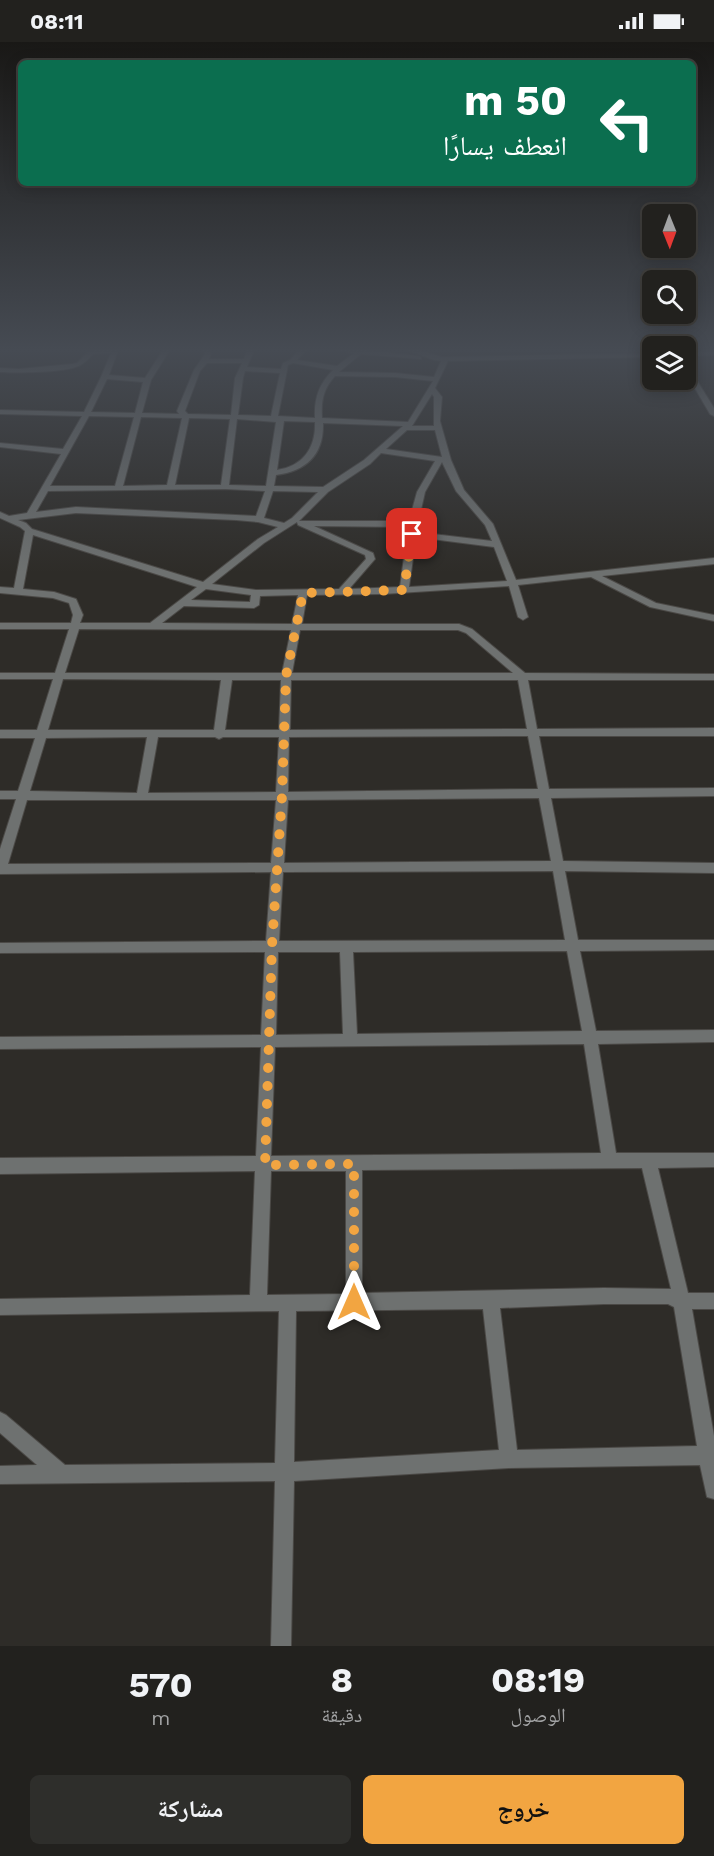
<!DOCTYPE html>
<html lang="ar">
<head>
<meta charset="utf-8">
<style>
	:root { --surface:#22211e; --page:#2e2e2b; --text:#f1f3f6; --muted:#a2a3a4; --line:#3f3e3c; --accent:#f2a541 }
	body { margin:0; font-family:"Work Sans","Noto Naskh Arabic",sans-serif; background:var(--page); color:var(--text); direction:rtl; height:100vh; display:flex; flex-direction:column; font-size:22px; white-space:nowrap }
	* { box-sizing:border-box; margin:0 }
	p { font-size:20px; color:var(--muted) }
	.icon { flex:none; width:33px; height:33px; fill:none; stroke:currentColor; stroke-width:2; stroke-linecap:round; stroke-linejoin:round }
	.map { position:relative; height:1604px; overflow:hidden; direction:ltr }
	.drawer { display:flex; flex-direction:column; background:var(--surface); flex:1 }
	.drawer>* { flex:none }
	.banner { position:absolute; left:18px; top:18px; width:678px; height:126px; border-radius:9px; box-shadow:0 3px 15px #0003,0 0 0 2px var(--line); direction:rtl; background:#0b6e4f; color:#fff; overflow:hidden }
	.needle { width:39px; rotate:179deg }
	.controls { position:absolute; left:642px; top:162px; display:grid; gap:12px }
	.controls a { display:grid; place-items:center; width:54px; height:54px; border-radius:9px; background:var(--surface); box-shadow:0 3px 15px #0003,0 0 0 2px var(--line); font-size:30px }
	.pin { position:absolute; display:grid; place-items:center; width:51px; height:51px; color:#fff; margin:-26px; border-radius:12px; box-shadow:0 3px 9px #0006 }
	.me { position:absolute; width:66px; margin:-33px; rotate:0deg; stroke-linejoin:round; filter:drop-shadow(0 0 4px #0008) }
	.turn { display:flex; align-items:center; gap:21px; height:126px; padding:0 30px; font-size:27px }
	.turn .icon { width:78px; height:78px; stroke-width:2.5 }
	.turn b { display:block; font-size:42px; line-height:51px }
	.eta { display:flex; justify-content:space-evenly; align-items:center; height:102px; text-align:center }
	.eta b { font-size:36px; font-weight:700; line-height:42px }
	.cta { display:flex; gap:12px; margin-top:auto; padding:12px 30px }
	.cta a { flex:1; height:69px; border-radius:9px; background:var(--accent); color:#111; font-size:24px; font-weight:700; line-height:69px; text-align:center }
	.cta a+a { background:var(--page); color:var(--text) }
	.status { display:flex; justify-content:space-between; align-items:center; height:42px; padding:0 30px; background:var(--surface); direction:ltr }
	.status svg { height:16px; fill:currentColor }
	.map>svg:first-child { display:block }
</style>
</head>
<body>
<div class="status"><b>08:11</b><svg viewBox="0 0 49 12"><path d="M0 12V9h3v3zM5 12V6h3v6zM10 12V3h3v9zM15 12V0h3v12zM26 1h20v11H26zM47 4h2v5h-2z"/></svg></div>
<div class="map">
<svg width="714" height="1604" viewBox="0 0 714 1604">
	<rect width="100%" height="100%" fill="#2e2c28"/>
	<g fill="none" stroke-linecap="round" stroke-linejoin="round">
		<defs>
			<g id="street">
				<path d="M 119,306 L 109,333 L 145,336 L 164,306 L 171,306 L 151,338 L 142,371 L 179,372 L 177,369 L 194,328 L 205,312 L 200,306 L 207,306 L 211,312 L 209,317 L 244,317 L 248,306 L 255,306 L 247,325 L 281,327 L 283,321 L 290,318 L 301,306 L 308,306 L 297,318 L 337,324 L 354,311 L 322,306 L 347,306 L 419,314 L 421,315 L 421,317 L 361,312 L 339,330 L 395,331 L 434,335 L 441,319 L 434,318 L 401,306 L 412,306 L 442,315 L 652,311 L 652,315 L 448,319 L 435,346 L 442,355 L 440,379 L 451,418 L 464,448 L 493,482 L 516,538 L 714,516 L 714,522 L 602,534 L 656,561 L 714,573 L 714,579 L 650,565 L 591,535 L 518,543 L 528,575 L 523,578 L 518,575 L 509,544 L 383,552 L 307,553 L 302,582 L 459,582 L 472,587 L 525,631 L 714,632 L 714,638 L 528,638 L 537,687 L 714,686 L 714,694 L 539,694 L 549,747 L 714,746 L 714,754 L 551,756 L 563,819 L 714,821 L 714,831 L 565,829 L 578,898 L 714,898 L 714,908 L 580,909 L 596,989 L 714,988 L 714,1000 L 598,1002 L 616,1111 L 714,1111 L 714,1125 L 658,1126 L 688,1251 L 714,1251 L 714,1267 L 692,1267 L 714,1394 L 714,1457 L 707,1455 L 700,1423 L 509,1426 L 294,1439 L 291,1604 L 271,1604 L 275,1439 L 0,1442 L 0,1424 L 37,1423 L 0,1391 L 0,1370 L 6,1373 L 65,1423 L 275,1421 L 279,1269 L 0,1273 L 0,1257 L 250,1253 L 255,1129 L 0,1132 L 0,1116 L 256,1114 L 261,1005 L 0,1007 L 0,995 L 261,993 L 265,910 L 0,911 L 0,901 L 266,899 L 271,830 L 0,832 L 0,807 L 16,757 L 0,757 L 0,749 L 18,749 L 35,696 L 0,696 L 0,688 L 37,688 L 53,637 L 0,637 L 0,631 L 55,631 L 69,587 L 0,587 L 0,581 L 71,581 L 73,573 L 69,561 L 53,556 L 0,551 L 0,545 L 14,546 L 25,489 L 20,485 L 0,476 L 0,470 L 9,474 L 27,471 L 61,412 L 0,405 L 0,401 L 63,407 L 82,374 L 0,372 L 0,368 L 84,370 L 101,335 L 111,311 L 93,312 C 90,315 86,320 82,322 C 71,331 16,331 0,330 L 0,326 L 19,327 L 72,322 L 77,321 L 89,309 ZM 207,321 L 242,321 L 235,336 L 231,373 L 188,372 L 185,369 L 200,329 ZM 293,321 L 333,328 C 319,342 314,356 315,376 L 278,374 L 288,323 ZM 245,329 L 280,331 L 271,374 L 238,373 L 243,336 ZM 335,334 L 395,335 L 433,339 L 408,380 L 322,376 C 321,359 323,347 335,334 ZM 107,337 L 143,340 L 135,371 L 91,370 ZM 432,352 L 434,355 L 434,384 L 412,384 ZM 89,374 L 134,375 L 115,444 L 50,444 ZM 141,375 L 182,376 L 167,443 L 123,444 ZM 189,376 L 230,377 L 221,443 L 175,443 ZM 237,377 L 276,380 L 266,444 L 229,443 ZM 284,379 L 315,380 C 316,406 303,424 277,428 ZM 323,381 L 403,384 L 364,418 L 323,445 L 274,444 L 276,433 C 307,429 324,412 323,381 ZM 407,388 L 435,388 L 442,415 L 386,407 ZM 381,411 L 435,419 L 417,450 L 409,479 L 299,479 L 328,450 L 370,422 ZM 442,420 L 456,449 L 485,483 L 492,499 L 416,490 L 425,450 ZM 225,447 L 265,449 L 256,474 L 76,465 L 36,470 L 48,449 ZM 273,449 L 318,450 L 292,476 L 284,481 L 264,476 ZM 76,471 L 236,478 L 258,480 L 278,485 L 258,497 L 203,540 L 32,487 L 26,481 L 18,478 ZM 297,480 L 298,483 L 365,513 L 366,517 L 339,547 L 256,548 L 212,542 L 264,501 ZM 314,484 L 408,485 L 400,545 L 349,547 L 375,517 L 373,511 ZM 33,493 L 197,545 L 150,581 L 80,581 L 83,573 L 76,557 L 54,550 L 23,547 ZM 416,495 L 494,505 L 507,539 L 409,545 ZM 206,547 L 251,553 L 250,560 L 191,558 ZM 298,553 L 292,582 L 162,581 L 184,564 L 254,566 L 259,563 L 260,554 ZM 79,587 L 291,588 L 282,631 L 65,631 ZM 300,588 L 458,588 L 466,591 L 513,631 L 292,631 ZM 63,637 L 221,638 L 214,688 L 48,688 ZM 232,638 L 281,638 L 279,688 L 225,688 ZM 291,638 L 518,638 L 527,687 L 290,688 ZM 528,694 L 538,747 L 288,750 L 289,695 ZM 147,695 L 137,751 L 30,749 L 46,696 ZM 158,695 L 215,695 L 219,697 L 223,695 L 279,695 L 276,750 L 148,751 ZM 539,756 L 551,819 L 284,821 L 288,758 ZM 27,758 L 276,758 L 271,821 L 8,822 ZM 553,829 L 565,898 L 279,899 L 283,830 ZM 567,909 L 582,989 L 357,992 L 353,910 ZM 278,910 L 340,910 L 343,992 L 276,993 ZM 584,1002 L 601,1111 L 271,1114 L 275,1005 ZM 642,1126 L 671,1247 L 604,1246 L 362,1251 L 362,1128 ZM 271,1129 L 346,1129 L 346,1252 L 267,1253 ZM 604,1262 L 668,1262 L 674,1265 L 697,1404 L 517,1408 L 500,1266 ZM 483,1267 L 499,1408 L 294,1420 L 296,1269 Z"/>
				<path d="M 714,309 L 714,313 L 686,314 L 686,310 Z"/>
				<path d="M 686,324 L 689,326 L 714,366 L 714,374 L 710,372 L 686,331 Z"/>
			</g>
		</defs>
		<use href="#street" stroke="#4b4946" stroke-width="2"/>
		<use href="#street" fill="#6e7170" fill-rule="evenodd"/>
	</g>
	<linearGradient id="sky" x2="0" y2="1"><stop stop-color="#191816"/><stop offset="0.58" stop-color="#464b53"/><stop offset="1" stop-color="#464b53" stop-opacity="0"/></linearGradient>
	<rect width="714" height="531" fill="url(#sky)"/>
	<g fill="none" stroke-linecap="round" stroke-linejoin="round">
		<path stroke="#f2a541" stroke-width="10" stroke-dasharray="0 18" d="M 354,1260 L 354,1122 L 265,1123 L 272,903 L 282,754 L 286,634 L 303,551 L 404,548 L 412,492"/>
	</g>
</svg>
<div class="controls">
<a><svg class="needle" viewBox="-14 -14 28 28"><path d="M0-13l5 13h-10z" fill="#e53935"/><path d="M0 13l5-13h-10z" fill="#a2a3a4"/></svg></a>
<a><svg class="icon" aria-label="search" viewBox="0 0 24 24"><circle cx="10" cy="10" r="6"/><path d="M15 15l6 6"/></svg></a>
<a><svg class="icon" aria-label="layers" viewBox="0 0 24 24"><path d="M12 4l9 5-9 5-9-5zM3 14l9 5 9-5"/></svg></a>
</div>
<div class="pin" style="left:412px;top:492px;background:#d93025"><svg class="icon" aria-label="arrive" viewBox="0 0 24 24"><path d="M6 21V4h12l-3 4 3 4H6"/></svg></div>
<svg class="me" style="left:354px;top:1260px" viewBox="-20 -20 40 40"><path d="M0-17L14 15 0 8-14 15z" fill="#f2a541" stroke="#fff" stroke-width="4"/></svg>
<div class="banner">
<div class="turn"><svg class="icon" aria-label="left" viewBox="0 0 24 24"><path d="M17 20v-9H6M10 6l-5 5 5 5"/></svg><div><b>50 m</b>انعطف يسارًا</div></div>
</div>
</div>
<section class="drawer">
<div class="eta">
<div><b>08:19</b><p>الوصول</p></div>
<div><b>8</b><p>دقيقة</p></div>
<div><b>570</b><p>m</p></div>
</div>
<div class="cta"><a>خروج</a><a>مشاركة</a></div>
</section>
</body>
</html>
